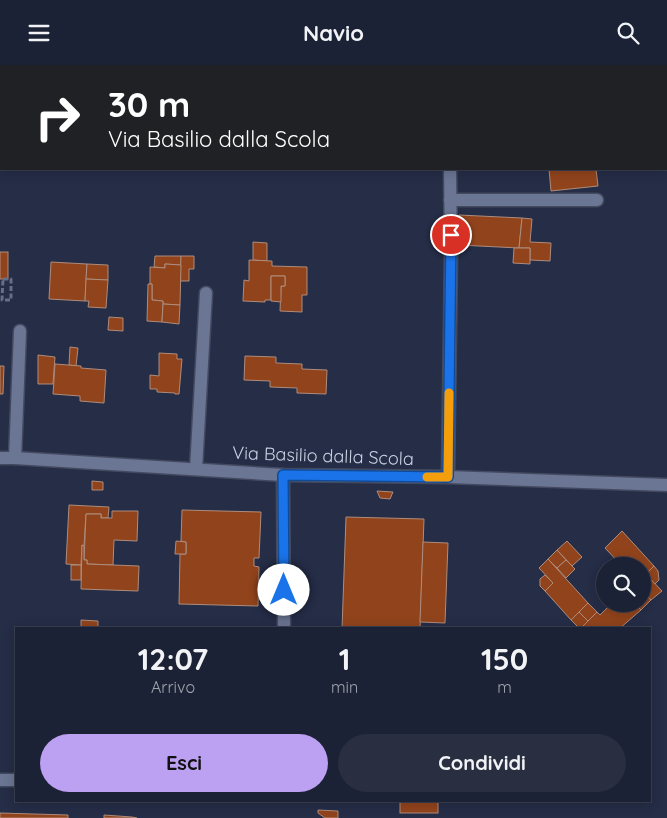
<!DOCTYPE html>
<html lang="it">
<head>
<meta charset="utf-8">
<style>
	:root { --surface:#1c2235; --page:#292f41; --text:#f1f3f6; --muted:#a0a4ad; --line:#3a3f50; --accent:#bca0f2 }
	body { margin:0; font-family:Quicksand,sans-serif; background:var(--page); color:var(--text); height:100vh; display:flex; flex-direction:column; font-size:19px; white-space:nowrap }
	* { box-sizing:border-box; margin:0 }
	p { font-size:16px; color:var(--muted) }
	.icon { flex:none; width:28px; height:28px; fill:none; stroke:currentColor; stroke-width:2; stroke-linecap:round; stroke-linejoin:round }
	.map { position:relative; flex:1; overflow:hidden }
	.side { position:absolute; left:15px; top:562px; width:636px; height:175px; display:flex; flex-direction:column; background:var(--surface); border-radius:0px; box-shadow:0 2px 12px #0003,0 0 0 1px var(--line) }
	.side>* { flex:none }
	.banner { position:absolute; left:0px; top:0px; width:668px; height:105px; box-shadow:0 2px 12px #0003,0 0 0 1px var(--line); background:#202124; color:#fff; overflow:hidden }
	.controls { position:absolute; left:596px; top:492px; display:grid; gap:10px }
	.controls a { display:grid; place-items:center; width:55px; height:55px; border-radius:50%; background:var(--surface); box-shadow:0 2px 12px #0003,0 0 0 1px var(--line); font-size:25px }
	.pin { position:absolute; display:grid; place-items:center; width:42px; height:42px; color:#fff; margin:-21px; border:2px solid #fff; border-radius:50%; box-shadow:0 1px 5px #0007 }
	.me { position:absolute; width:55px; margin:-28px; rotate:0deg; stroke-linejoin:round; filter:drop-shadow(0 0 4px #0008) }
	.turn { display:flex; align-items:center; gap:18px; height:105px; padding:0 25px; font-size:22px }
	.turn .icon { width:65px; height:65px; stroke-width:2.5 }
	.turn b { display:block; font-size:35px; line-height:42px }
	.eta { display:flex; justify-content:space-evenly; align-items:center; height:85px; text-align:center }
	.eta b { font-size:30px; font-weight:800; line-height:35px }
	.primary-button { display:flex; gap:10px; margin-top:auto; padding:10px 25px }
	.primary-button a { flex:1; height:58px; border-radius:30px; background:var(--accent); color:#111; font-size:20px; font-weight:800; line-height:58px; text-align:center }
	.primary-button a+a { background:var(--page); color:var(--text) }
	header { display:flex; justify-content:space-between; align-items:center; height:65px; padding:0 25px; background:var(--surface); font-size:22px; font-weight:800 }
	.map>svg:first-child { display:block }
</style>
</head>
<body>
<header><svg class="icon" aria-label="menu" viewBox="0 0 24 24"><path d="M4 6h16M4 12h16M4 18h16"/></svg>Navio<svg class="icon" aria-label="search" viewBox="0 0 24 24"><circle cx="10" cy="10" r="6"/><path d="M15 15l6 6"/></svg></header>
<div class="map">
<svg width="667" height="753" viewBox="0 0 667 753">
	<rect width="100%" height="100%" fill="#252d47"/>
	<g fill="#91441c" stroke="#ae8c7c">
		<path d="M 549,104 L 596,104 L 598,121 L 551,126 Z"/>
		<path d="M 459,150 L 522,153 L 519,183 L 458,180 Z"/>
		<path d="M 522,153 L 532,154 L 530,177 L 551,178 L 550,196 L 530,195 L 530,183 L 519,183 Z"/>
		<path d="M 253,177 L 267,178 L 267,196 L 253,195 Z"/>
		<path d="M 514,183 L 530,183 L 530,199 L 513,198 Z"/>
		<rect x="0" y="187" width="8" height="27"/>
		<path d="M 155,191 L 181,191 L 181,200 L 165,199 L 165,203 L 154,202 Z"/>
		<path d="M 181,191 L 194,191 L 194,204 L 189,204 L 189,216 L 180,216 Z"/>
		<path d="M 249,195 L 272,196 L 272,201 L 307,202 L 307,230 L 302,230 L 302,247 L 280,246 L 281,221 L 285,221 L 285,211 L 271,211 L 271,235 L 265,235 L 265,237 L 243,236 L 244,215 L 249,216 Z"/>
		<path d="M 51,197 L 87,199 L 85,236 L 49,234 Z"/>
		<path d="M 87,199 L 108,200 L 108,215 L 86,214 Z"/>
		<path d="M 165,199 L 181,200 L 180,240 L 163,239 L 163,236 L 152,235 L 152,219 L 150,219 L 150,202 L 165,203 Z"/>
		<path d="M 271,211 L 285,211 L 285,221 L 281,221 L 281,237 L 271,236 Z"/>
		<path d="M 86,214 L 108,215 L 106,243 L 88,242 L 89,236 L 85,236 Z"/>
		<path d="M 148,219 L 152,219 L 152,235 L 163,236 L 162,257 L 147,256 Z"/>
		<path d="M 163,239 L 180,240 L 179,259 L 162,257 Z"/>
		<path d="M 109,252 L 123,253 L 123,266 L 108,265 Z"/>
		<path d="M 70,282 L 78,283 L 76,301 L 69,300 Z"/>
		<path d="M 159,288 L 177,289 L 177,294 L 182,294 L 179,329 L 175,329 L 175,328 L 157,327 L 157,324 L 150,324 L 150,310 L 159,311 Z"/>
		<path d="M 38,290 L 55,292 L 53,319 L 38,319 Z"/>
		<path d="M 245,291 L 276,292 L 276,298 L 302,299 L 302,304 L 327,305 L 326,329 L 297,328 L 297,323 L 270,322 L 270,316 L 244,315 Z"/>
		<path d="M 55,299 L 81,301 L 81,303 L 106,305 L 104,338 L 80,336 L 80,331 L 53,329 Z"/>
		<path d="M 0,301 L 4,301 L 3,329 L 0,329 Z"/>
		<path d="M 92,416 L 103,417 L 103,425 L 92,425 Z"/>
		<path d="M 377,426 L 393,427 L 390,434 L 380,433 Z"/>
		<path d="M 69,440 L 109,442 L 108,453 L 101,453 L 101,449 L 86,449 L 84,481 L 82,480 L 81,500 L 66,499 Z"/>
		<path d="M 182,445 L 261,447 L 259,493 L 254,493 L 254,501 L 259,502 L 258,541 L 179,539 L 180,489 L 186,489 L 186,477 L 181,476 Z"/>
		<path d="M 112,446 L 138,446 L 137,476 L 114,475 L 113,500 L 87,499 L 87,495 L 84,495 L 86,449 L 101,449 L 101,453 L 112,453 Z"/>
		<path d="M 346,452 L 424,454 L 420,564 L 342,564 Z"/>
		<path d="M 622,466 L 654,501 L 646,509 L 662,526 L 651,535 L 642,526 L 642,501 L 622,501 L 605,483 Z"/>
		<path d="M 176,476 L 186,477 L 186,489 L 175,489 Z"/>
		<path d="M 567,476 L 582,492 L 572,501 L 557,485 Z"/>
		<path d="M 423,477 L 448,478 L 445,558 L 420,557 Z"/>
		<path d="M 82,480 L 84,481 L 84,495 L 87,495 L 87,499 L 139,501 L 138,526 L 81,524 Z"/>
		<path d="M 557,485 L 566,495 L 557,503 L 548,494 Z"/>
		<path d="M 548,494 L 588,538 L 571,555 L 545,526 L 553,518 L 539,503 Z"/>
		<path d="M 566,495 L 575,504 L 566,513 L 557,503 Z"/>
		<rect x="71" y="500" width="10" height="15"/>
		<path d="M 654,501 L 658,506 L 659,515 L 655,519 L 646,509 Z"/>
		<path d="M 545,510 L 553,518 L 545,526 L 540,521 L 540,514 Z"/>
		<path d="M 642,526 L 651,535 L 641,545 L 635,539 L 642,539 Z"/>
		<path d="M 588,538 L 597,547 L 588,556 L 579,547 Z"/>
		<path d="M 611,539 L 635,539 L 641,545 L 619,564 L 580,564 L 597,547 L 600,550 Z"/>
		<path d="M 579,547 L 588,556 L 580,564 L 571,555 Z"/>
		<path d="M 81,555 L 98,556 L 98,564 L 81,564 Z"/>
		<rect x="400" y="736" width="38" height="12"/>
		<path d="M 318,745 L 338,746 L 338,753 L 325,753 L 318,748 Z"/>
		<path d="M 0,748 L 68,750 L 68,753 L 0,753 Z"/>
		<path d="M 104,750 L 132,752 L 137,753 L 104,753 Z"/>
	</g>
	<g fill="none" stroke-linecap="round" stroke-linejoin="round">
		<defs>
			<g id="minor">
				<path d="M 449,1 L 449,0"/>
				<path d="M 450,135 L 597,135"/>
				<path d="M 0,393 L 15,393 L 283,410 L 448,412 L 667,420"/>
				<path d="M 15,393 L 20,266"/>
				<path d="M 196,404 L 206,228"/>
				<path d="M 283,410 L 284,564"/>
				<path d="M 448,412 L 451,188 L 450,104"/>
				<path d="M 0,715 L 16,715"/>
			</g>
		</defs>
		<use href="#minor" stroke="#434a60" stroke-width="15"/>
		<path stroke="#676f85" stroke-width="3" stroke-dasharray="5 2.5" stroke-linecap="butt" d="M 3,214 L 11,214 L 11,235 L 2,235 Z"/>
		<use href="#minor" stroke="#6b7694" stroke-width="12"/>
	</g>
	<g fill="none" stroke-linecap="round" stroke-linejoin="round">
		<defs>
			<path id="route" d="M 284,525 L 283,410 L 448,412 L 451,170"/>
		</defs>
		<use href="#route" stroke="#114b97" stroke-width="12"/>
		<use href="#route" stroke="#1a73e8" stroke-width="9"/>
		<path stroke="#f59e0b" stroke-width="9" d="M 427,412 L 448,412 L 449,328"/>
	</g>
	<g text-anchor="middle" stroke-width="5" stroke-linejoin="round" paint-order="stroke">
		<g font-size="18" fill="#cbd1e2" stroke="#252d47">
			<text transform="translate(323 391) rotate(2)" y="6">Via Basilio dalla Scola</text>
		</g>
	</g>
</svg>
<div class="controls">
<a><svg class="icon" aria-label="search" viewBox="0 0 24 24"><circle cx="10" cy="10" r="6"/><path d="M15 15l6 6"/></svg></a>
</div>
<div class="pin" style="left:451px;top:170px;background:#d93025"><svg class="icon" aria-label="arrive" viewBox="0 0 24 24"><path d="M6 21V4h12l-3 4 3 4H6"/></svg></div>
<svg class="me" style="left:284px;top:525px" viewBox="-20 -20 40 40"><circle r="19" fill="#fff"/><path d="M0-13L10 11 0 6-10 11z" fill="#1a73e8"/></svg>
<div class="banner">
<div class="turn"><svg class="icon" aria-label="right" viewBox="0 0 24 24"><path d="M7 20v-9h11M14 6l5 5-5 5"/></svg><div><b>30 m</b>Via Basilio dalla Scola</div></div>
</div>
<section class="side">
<div class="eta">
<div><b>12:07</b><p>Arrivo</p></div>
<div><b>1</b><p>min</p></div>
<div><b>150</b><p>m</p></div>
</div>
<div class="primary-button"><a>Esci</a><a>Condividi</a></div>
</section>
</div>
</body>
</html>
